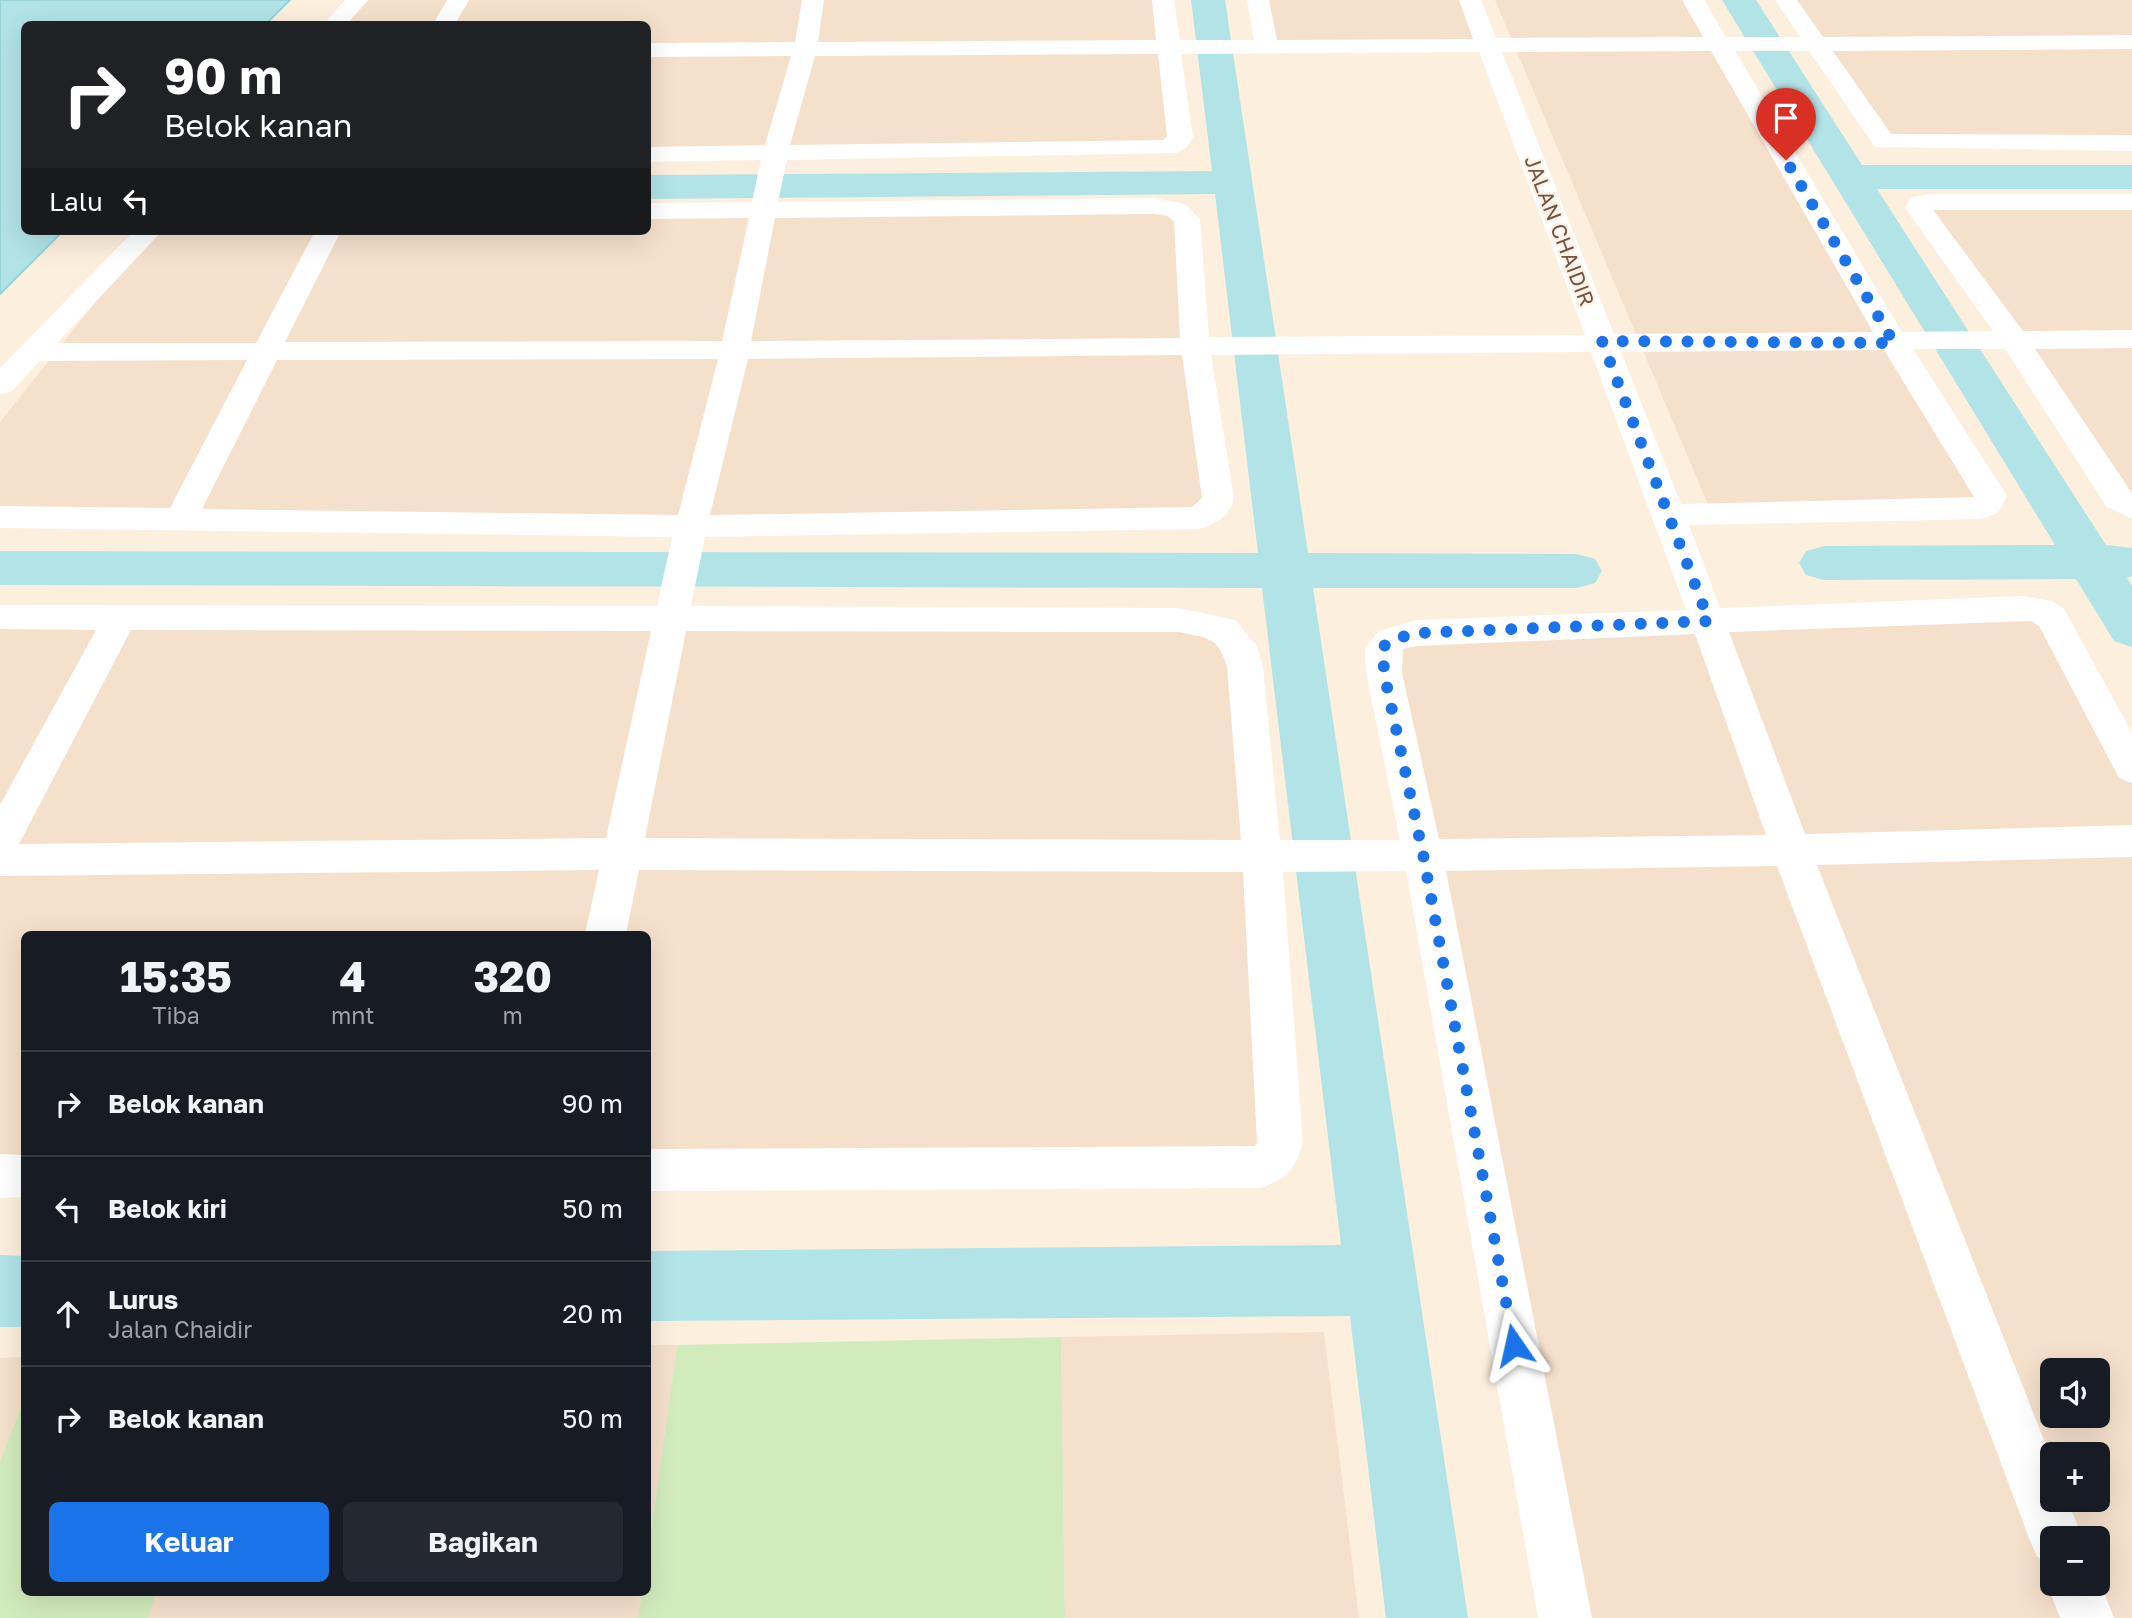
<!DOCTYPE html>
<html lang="id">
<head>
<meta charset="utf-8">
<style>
	:root { --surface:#171b24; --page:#242831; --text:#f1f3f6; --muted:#9ea1a6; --line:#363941; --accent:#1a73e8 }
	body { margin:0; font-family:"Golos Text",sans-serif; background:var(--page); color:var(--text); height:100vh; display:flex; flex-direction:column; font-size:26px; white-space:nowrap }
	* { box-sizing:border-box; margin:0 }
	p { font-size:23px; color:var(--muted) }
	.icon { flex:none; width:38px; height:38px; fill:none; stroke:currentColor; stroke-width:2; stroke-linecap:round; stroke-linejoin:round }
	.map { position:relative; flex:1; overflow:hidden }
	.details { position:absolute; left:21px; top:931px; width:630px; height:665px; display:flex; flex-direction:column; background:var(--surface); border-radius:10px; box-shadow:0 7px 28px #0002 }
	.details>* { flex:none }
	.top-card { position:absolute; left:21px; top:21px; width:630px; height:214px; border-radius:10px; box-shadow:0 7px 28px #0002; background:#202124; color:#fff; overflow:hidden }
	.controls { position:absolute; left:2040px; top:1358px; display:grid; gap:14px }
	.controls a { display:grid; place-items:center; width:70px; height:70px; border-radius:10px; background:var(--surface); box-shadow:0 7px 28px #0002; font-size:35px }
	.pin { position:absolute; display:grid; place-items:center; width:60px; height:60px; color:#fff; margin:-72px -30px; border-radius:50% 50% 50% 0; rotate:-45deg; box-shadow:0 0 7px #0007 }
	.pin .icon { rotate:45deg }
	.me { position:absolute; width:77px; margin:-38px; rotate:349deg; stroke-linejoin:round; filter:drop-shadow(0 0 5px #0008) }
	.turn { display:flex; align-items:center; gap:24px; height:147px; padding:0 28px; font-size:32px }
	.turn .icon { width:91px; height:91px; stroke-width:2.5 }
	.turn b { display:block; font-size:49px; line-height:60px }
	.then { display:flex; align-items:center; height:66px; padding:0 28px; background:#0003; gap:14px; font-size:26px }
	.eta { display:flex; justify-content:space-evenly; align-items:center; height:119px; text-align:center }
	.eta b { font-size:42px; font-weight:700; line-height:49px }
	.button { display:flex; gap:14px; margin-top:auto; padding:14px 28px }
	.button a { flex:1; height:80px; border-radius:10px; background:var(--accent); color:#fff; font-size:28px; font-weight:700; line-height:80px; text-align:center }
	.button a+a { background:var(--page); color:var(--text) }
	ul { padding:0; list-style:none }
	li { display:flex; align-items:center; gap:21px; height:105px; padding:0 28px; border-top:2px solid var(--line) }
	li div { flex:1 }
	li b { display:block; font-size:26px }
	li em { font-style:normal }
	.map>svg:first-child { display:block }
</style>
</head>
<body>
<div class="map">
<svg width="2132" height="1618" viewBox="0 0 2132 1618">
	<rect width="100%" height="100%" fill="#fdefde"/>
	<g fill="#f5e0cc" fill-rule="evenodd">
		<path d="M 365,0 L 1158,0 L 1172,141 L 648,152 L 648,24 L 345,24 Z"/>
		<path d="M 1259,0 L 1463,0 L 1480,44 L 1267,44 Z"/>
		<path d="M 1495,0 L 1686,0 L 1977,500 L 1709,507 Z"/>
		<path d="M 1797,0 L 2132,0 L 2132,139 L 1903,138 L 1888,133 Z"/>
		<path d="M 1928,207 L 2132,207 L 2132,501 Z"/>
		<path d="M 1154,210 L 1177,217 L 1207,498 L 1197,511 L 694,518 L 0,511 L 0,422 L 152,231 L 648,231 L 648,215 Z"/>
		<path d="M 2038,610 L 2132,772 L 2132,1618 L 1568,1618 L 1385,646 ZM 2053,1370 L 2098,1370 L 2098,1416 L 2053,1416 ZM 2053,1454 L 2098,1454 L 2098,1500 L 2053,1500 ZM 2053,1538 L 2098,1538 L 2098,1584 L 2053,1584 Z"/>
		<path d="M 0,620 L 1179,624 L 1230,639 L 1260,1161 L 648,1164 L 648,934 L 24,934 L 24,1170 L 0,1170 Z"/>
		<path d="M 1324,1332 L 1359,1618 L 1065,1618 L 1061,1337 Z"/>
		<path d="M 648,1345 L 677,1345 L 648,1553 Z"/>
		<path d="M 24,1357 L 24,1400 L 0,1461 L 0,1358 Z"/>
		<path d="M 156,1593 L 642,1593 L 638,1618 L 148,1618 Z"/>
	</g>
	<g fill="#d2ebbd">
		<path d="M 1061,1337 L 1065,1618 L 638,1618 L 642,1593 L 648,1592 L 648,1553 L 677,1345 Z"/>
		<path d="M 24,1400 L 24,1592 L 156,1593 L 148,1618 L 0,1618 L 0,1461 Z"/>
	</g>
	<path fill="#b2e3e7" stroke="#98d4da" stroke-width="2" d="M 0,0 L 290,0 L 266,24 L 24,24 L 24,231 L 63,231 L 0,294 Z"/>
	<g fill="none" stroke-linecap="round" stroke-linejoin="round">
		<g fill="#b2e3e7" fill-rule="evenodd">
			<path d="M 1191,0 L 1225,0 L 1308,553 L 1577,554 L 1595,559 L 1602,571 L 1595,583 L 1577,588 L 1313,588 L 1468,1618 L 1386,1618 L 1350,1316 L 648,1321 L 648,1251 L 1341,1245 L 1262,588 L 0,585 L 0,551 L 1258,553 L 1215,194 L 648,199 L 648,175 L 1212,171 Z"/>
			<path d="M 1722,0 L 1756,0 L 1862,165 L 2132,165 L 2132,189 L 1877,189 L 2106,545 L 2132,548 L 2132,576 L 2127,578 L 2132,586 L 2132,647 L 2114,641 L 2076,579 L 1824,580 L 1806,575 L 1799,563 L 1806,551 L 1824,546 L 2055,545 Z"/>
			<path d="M 0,1255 L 24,1256 L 24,1327 L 0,1327 Z"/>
		</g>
		<g fill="#fff" fill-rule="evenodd">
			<path d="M 345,0 L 368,0 L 347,24 L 324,24 Z"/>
			<path d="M 447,0 L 469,0 L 455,24 L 433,24 Z"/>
			<path d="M 802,0 L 824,0 L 818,42 L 1156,40 L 1152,0 L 1174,0 L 1180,40 L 1254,40 L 1247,0 L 1269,0 L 1277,40 L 1473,39 L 1459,0 L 1481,0 L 1496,38 L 1703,37 L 1682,0 L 1704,0 L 1726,37 L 1800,37 L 1775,0 L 1797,0 L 1823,37 L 2132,35 L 2132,49 L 1833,51 L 1891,134 L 2132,135 L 2132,151 L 1875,147 L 1809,51 L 1735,51 L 1902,332 L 1993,331 L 1905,208 L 1911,197 L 1930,194 L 2132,194 L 2132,210 L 1933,210 L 2023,331 L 2132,330 L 2132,348 L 2035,349 L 2132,493 L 2132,519 L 2106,506 L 2005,349 L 1913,349 L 2007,496 L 1998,513 L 1981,519 L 1689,525 L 1720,608 L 2024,596 L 2052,601 L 2064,609 L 2132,733 L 2132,783 L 2119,778 L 2039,626 L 2031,621 L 1729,632 L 1805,834 L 2132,825 L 2132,857 L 1817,865 L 2053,1463 L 2053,1500 L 2067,1500 L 2083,1538 L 2053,1538 L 2053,1563 L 2037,1557 L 2029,1538 L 1777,866 L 1446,871 L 1592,1618 L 1538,1618 L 1406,871 L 1283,872 L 1303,1144 C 1293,1171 1288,1178 1261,1188 L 648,1191 L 648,1149 L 1254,1146 L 1257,1143 L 1243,872 L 639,870 L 626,934 L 585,934 L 599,870 L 0,876 L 0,805 L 96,630 L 0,629 L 0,605 L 657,606 L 672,537 L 0,528 L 0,506 L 170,508 L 247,360 L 40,361 L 11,392 L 0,394 L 0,368 L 134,231 L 162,231 L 57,343 L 256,343 L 315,231 L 341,231 L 285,342 L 722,341 L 749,218 L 648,219 L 648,203 L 752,202 L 761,160 L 648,162 L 648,147 L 765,145 L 791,56 L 648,57 L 648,43 L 795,42 ZM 1711,51 L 1873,332 L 1614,334 L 1502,52 ZM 1479,52 L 1585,335 L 1209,337 L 1200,219 L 1185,204 L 1154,198 L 778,202 L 787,160 L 1177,153 L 1187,147 L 1193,137 L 1181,54 ZM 1158,54 L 1167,137 L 1163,140 L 790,145 L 815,56 ZM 1154,214 L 1168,216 L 1174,222 L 1180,338 L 751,341 L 775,218 ZM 1884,350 L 1974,497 L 1681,504 L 1621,352 ZM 1591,352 L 1686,610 L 1417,620 L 1379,631 L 1365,647 L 1366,673 L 1400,840 L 1280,840 L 1263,667 L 1257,646 L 1235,620 L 1179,608 L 691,606 L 705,537 L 1199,529 C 1216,524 1230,516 1234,498 L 1211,355 ZM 1182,355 L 1202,498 L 1192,507 L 710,515 L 748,359 ZM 718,359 L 678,515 L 202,509 L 277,360 ZM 131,630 L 651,631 L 606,838 L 19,844 ZM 686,631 L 1179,632 C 1207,638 1219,637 1227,667 L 1241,840 L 645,838 ZM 1695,634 L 1766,835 L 1439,839 L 1402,673 L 1403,649 L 1417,646 Z"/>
			<path d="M 0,1154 L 24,1155 L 24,1197 L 0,1198 Z"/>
			<path d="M 2053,1570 L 2053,1584 L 2098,1584 L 2098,1577 L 2114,1618 L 2060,1618 L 2047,1584 Z"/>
		</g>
	</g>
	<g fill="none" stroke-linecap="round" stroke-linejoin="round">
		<path stroke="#1a73e8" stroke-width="12" stroke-dasharray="0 21.6" d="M 1514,1345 L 1423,854 L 1384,673 L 1383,647 L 1391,640 L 1417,633 L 1709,621 L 1602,341 L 1894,343 L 1786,160"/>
	</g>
	<g text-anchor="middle" stroke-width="5" stroke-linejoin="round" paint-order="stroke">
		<g font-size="21" fill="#745345" stroke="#fff3e6">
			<text transform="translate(1559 231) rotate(69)" y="7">JALAN CHAIDIR</text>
		</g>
	</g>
</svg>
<div class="controls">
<a><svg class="icon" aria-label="sound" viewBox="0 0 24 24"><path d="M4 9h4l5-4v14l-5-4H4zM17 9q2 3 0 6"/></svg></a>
<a>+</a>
<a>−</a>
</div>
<div class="pin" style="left:1786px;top:160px;background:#d93025"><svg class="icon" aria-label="arrive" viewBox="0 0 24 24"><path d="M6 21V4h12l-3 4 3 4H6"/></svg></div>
<svg class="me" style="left:1514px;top:1345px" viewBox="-20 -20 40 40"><path d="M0-17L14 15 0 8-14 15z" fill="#1a73e8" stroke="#fff" stroke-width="4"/></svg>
<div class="top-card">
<div class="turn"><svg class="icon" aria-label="right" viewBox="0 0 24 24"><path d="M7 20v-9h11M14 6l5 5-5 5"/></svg><div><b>90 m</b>Belok kanan</div></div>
<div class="then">Lalu<svg class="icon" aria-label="left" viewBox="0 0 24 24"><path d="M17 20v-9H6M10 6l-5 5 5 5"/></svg></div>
</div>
<section class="details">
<div class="eta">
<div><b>15:35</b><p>Tiba</p></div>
<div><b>4</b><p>mnt</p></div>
<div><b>320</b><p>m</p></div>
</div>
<ul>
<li><svg class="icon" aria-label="right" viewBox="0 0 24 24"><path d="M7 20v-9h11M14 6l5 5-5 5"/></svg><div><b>Belok kanan</b></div><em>90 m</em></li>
<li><svg class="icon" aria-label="left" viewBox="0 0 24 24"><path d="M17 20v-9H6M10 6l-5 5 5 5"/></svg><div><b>Belok kiri</b></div><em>50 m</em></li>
<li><svg class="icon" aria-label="ahead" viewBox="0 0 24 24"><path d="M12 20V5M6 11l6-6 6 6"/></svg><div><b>Lurus</b><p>Jalan Chaidir</p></div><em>20 m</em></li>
<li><svg class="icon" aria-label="right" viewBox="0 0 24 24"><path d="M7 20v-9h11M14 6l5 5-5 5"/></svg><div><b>Belok kanan</b></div><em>50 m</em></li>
</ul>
<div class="button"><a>Keluar</a><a>Bagikan</a></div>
</section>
</div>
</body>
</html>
